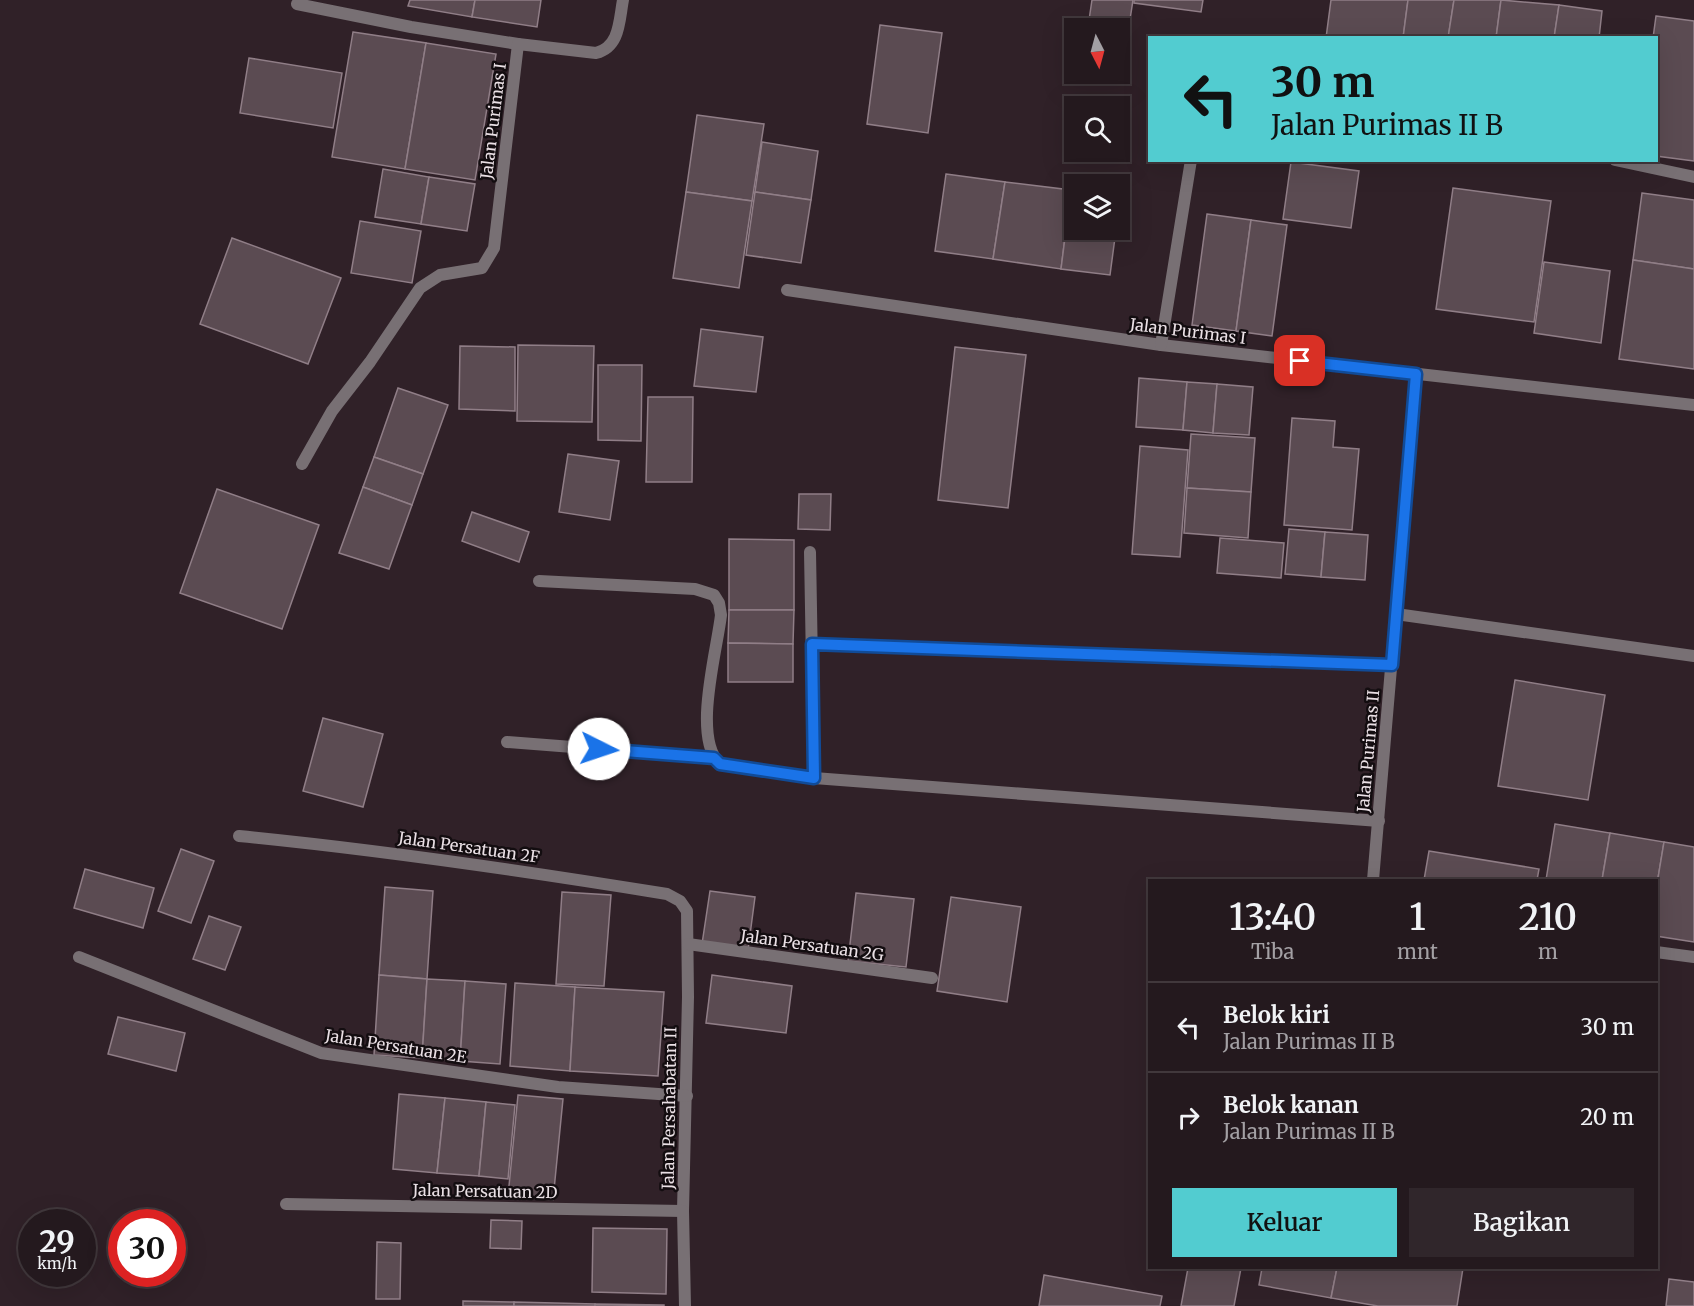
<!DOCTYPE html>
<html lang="id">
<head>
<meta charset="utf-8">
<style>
	:root { --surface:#24191e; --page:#30262b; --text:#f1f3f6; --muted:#a3a0a4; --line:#41383c; --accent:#52ccd0 }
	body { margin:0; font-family:Merriweather,serif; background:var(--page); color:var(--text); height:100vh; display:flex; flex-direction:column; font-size:22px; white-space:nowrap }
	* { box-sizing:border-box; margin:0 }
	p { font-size:20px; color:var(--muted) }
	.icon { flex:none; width:33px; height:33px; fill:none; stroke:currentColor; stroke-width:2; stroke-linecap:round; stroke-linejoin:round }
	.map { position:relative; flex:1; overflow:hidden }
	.drawer { position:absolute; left:1148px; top:879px; width:510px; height:390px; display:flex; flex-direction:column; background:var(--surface); border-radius:0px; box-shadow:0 6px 24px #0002,0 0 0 2px var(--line) }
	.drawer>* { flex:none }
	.top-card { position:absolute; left:1148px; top:36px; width:510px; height:126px; border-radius:0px; box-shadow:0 6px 24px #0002,0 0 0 2px var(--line); background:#52ccd0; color:#111; overflow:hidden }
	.needle { width:39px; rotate:174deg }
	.controls { position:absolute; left:1064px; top:18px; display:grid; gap:12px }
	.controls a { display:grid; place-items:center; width:66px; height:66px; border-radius:0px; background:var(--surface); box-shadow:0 6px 24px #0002,0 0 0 2px var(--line); font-size:30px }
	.speed { position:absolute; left:18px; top:1209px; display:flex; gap:12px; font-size:30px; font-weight:700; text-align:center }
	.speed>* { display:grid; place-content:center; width:78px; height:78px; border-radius:50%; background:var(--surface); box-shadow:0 6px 24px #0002,0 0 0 2px var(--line); line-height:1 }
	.speed small { font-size:15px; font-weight:400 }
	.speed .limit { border:9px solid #d22; background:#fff; color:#111 }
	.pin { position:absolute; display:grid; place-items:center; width:51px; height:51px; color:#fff; margin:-26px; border-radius:12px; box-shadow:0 3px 9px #0006 }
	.me { position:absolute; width:66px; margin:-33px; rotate:94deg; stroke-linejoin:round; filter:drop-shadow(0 0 4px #0008) }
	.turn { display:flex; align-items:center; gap:21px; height:126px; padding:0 24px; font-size:27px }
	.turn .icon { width:78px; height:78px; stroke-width:2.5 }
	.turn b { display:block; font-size:42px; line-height:51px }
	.eta { display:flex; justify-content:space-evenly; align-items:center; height:102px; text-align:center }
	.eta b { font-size:36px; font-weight:600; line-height:42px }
	.action { display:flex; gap:12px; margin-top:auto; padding:12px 24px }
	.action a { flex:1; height:69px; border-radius:0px; background:var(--accent); color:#111; font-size:24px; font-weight:600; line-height:69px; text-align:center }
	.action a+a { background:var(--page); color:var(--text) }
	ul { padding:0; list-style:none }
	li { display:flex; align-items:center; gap:18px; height:90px; padding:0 24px; border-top:2px solid var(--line) }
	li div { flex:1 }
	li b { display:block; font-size:22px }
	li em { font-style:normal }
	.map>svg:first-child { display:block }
</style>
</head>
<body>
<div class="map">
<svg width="1694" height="1306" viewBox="0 0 1694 1306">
	<rect width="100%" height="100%" fill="#302128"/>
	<g fill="#5b4b52" stroke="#907e87" stroke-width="1.5">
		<path d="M 410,0 L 475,0 L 472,17 L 408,6 Z"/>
		<path d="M 475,0 L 541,0 L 537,27 L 472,17 Z"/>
		<path d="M 1092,0 L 1133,0 L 1129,26 L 1089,20 Z"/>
		<path d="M 1134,0 L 1203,0 L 1201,12 L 1134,3 Z"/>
		<path d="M 1331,0 L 1408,0 L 1403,38 L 1326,38 Z"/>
		<path d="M 1408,0 L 1454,0 L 1448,38 L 1403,38 Z"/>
		<path d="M 1454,0 L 1501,0 L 1496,38 L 1448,38 Z"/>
		<path d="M 1501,0 L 1559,5 L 1554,38 L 1496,38 Z"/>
		<path d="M 1559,5 L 1602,11 L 1599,38 L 1554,38 Z"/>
		<path d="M 1656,16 L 1694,21 L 1694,161 L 1656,156 L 1656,38 L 1653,38 Z"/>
		<path d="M 880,25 L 942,33 L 928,133 L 867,124 Z"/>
		<path d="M 353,32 L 426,43 L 405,169 L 332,157 Z"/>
		<path d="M 426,43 L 496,54 L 475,180 L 405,169 Z"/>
		<path d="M 249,58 L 342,73 L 333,128 L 240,113 Z"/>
		<path d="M 697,115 L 764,124 L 752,201 L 686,192 Z"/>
		<path d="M 762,142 L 818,151 L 811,200 L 755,192 Z"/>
		<path d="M 1291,162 L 1359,171 L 1351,228 L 1283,219 Z"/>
		<path d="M 383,169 L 429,177 L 421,224 L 375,217 Z"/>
		<path d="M 946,174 L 1005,182 L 993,259 L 935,251 Z"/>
		<path d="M 429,177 L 475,184 L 467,231 L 421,224 Z"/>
		<path d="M 1005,182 L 1071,190 L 1061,269 L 993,259 Z"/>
		<path d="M 1453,188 L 1551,201 L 1534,322 L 1436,309 Z"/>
		<path d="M 1071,190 L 1074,191 L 1074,230 L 1116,230 L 1110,275 L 1061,269 Z"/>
		<path d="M 686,192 L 752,201 L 739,288 L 673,278 Z"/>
		<path d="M 755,192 L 811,200 L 801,263 L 746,255 Z"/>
		<path d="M 1642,193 L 1694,200 L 1694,269 L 1633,260 Z"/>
		<path d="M 1207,214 L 1251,220 L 1236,331 L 1192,325 Z"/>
		<path d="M 1251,220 L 1287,225 L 1272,336 L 1236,331 Z"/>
		<path d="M 360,221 L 421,231 L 412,283 L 351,273 Z"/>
		<path d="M 232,238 L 341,278 L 308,364 L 200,324 Z"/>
		<path d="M 1633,260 L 1694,269 L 1694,369 L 1619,359 Z"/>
		<path d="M 1544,262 L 1610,271 L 1601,343 L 1534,333 Z"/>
		<path d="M 701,329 L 763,337 L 756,392 L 694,386 Z"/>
		<path d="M 518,345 L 594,346 L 592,422 L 517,421 Z"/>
		<path d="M 460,346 L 515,347 L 515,411 L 459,409 Z"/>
		<path d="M 955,347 L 1026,355 L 1008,508 L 938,500 Z"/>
		<path d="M 598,365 L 642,365 L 641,441 L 598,440 Z"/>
		<path d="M 1139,378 L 1187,382 L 1183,430 L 1136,427 Z"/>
		<path d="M 1187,382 L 1217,384 L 1213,433 L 1183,430 Z"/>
		<path d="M 1217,384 L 1253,387 L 1249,435 L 1213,433 Z"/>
		<path d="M 398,388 L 448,405 L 423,474 L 374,457 Z"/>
		<path d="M 648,397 L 693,397 L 692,482 L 646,482 Z"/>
		<path d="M 1292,418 L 1335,421 L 1333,447 L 1359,449 L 1352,530 L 1284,525 Z"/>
		<path d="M 1191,434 L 1255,438 L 1251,492 L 1187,488 Z"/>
		<path d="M 1140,446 L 1188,450 L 1180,557 L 1132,554 Z"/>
		<path d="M 568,454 L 619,461 L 610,520 L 559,512 Z"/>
		<path d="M 374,457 L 423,474 L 412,505 L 363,487 Z"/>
		<path d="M 363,487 L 412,505 L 389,569 L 339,553 Z"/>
		<path d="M 1187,488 L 1251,492 L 1248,538 L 1184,533 Z"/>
		<path d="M 217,489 L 319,525 L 282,629 L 180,593 Z"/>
		<path d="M 799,494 L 831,494 L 830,530 L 798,529 Z"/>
		<path d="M 472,512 L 529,532 L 519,562 L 462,541 Z"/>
		<path d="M 1289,529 L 1325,532 L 1321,577 L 1285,574 Z"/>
		<path d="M 1325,532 L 1368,535 L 1365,580 L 1321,577 Z"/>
		<path d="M 1220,538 L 1284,543 L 1281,578 L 1217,573 Z"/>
		<path d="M 729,539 L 794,540 L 794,610 L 729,610 Z"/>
		<path d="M 729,610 L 794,610 L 793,644 L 728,643 Z"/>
		<path d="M 728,643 L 793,644 L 793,682 L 728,682 Z"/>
		<path d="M 1515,680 L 1605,695 L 1588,800 L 1498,786 Z"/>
		<path d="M 323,718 L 383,734 L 363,807 L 303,791 Z"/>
		<path d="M 1555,824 L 1610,833 L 1602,880 L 1546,880 Z"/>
		<path d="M 1610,833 L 1664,842 L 1656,890 L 1656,880 L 1602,880 Z"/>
		<path d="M 1664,842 L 1694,847 L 1694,942 L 1656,936 L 1656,890 Z"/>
		<path d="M 181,849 L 214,861 L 191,923 L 158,911 Z"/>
		<path d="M 1429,851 L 1539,869 L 1537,880 L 1424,880 Z"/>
		<path d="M 85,869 L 154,888 L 143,928 L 74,908 Z"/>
		<path d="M 385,887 L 433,891 L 427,979 L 379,975 Z"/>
		<path d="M 710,891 L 755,897 L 748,950 L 702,944 Z"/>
		<path d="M 562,892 L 611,895 L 604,986 L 556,984 Z"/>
		<path d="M 856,893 L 914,899 L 906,967 L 848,961 Z"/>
		<path d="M 951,897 L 1021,907 L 1007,1002 L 937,991 Z"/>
		<path d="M 209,916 L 241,927 L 225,970 L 193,959 Z"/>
		<path d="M 379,975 L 427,979 L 422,1058 L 374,1055 Z"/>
		<path d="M 712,975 L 792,986 L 786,1033 L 706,1023 Z"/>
		<path d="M 427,979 L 465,981 L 460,1061 L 422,1058 Z"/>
		<path d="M 465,981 L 506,984 L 500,1064 L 460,1061 Z"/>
		<path d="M 515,983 L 575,987 L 570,1071 L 510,1066 Z"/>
		<path d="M 575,987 L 664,992 L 658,1076 L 570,1071 Z"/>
		<path d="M 118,1017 L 185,1033 L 176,1071 L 108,1054 Z"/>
		<path d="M 399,1094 L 445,1098 L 437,1173 L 393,1169 Z"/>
		<path d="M 518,1095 L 563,1099 L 553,1200 L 508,1196 Z"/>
		<path d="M 445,1098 L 486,1102 L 479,1176 L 437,1173 Z"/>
		<path d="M 486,1102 L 515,1105 L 508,1179 L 479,1176 Z"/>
		<path d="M 491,1220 L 522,1221 L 521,1249 L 490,1248 Z"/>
		<path d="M 593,1228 L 667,1229 L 666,1294 L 592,1292 Z"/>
		<path d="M 377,1242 L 401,1243 L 400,1299 L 376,1299 Z"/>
		<path d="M 1188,1268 L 1241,1268 L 1234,1306 L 1181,1306 Z"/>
		<path d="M 1262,1268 L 1337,1268 L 1331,1298 L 1259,1285 Z"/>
		<path d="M 1337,1268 L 1463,1268 L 1457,1306 L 1378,1306 L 1331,1298 Z"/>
		<path d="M 1044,1275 L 1162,1296 L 1160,1306 L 1039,1306 Z"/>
		<path d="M 1669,1279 L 1694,1282 L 1694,1306 L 1666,1306 Z"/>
		<path d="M 463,1301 L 514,1302 L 514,1306 L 463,1306 Z"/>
		<path d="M 514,1302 L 595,1304 L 595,1306 L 514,1306 Z"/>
		<path d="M 595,1304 L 664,1305 L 664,1306 L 595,1306 Z"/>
	</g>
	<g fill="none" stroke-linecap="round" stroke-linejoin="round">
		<g stroke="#787074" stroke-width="12">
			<path d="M 297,4 L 411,27 L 518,44"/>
			<path d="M 1615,160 L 1694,177"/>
			<path d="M 787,290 L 1161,345 L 1694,405"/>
			<path d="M 1161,345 L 1191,160"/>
			<path d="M 302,464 L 332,411 L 370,362 L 420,288 L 440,275 L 482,268 L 494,248 L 518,44 L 596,53 C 620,47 619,21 623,0"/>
			<path d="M 810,552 L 814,778"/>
			<path d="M 539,581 L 695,589 L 714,595 L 719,603 L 721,615 C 717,651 692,738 720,764 L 814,778 L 1379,821"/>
			<path d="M 1396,614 L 1694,656"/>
			<path d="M 812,644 L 1392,665"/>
			<path d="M 507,742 L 714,758"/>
			<path d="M 239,836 C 383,850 525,871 667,894 L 680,901 L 687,911 L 688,997 L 683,1211 L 685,1306"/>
			<path d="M 1373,880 L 1416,374"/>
			<path d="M 688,944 L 932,978"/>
			<path d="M 1656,952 L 1694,957"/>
			<path d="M 79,957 L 321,1053 L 558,1087 L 687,1096"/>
			<path d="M 286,1204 L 683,1211"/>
		</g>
	</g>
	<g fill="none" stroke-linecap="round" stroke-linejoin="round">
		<defs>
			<path id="route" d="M 599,749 L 714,758 L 720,764 L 814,778 L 812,644 L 1392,665 L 1416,374 L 1300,361"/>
		</defs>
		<use href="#route" stroke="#114b97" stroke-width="15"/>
		<use href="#route" stroke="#1a73e8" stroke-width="10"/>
	</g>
	<g text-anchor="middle" stroke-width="5" stroke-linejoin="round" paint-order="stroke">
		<g font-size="16" fill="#eae0e5" stroke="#130d10">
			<text transform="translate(493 121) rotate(-83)" y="6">Jalan Purimas I</text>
			<text transform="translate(1188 331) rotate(7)" y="6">Jalan Purimas I</text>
			<text transform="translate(1368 751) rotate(-85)" y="6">Jalan Purimas II</text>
			<text transform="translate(469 847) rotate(8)" y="6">Jalan Persatuan 2F</text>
			<text transform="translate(812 945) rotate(8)" y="6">Jalan Persatuan 2G</text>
			<text transform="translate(396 1046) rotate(9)" y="6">Jalan Persatuan 2E</text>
			<text transform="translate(669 1108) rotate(-89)" y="6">Jalan Persahabatan II</text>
			<text transform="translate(485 1191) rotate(1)" y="6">Jalan Persatuan 2D</text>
		</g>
	</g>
</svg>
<div class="controls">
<a><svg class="needle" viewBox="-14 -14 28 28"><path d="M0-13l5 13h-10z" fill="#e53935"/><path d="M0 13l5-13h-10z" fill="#a3a0a4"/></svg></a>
<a><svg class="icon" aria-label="search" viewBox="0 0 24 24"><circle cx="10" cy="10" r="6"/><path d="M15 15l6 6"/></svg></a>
<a><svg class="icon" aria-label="layers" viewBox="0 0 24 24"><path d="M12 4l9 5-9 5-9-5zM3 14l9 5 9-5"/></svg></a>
</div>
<div class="speed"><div>29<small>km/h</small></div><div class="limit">30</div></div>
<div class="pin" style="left:1300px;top:361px;background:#d93025"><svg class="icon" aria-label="arrive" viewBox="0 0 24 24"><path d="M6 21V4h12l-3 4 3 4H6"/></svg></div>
<svg class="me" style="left:599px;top:749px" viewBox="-20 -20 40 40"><circle r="19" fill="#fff"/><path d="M0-13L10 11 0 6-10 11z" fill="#1a73e8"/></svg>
<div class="top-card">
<div class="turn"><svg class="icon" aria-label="left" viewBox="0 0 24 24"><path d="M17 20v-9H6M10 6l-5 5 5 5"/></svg><div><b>30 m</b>Jalan Purimas II B</div></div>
</div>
<section class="drawer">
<div class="eta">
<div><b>13:40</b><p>Tiba</p></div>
<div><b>1</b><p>mnt</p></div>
<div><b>210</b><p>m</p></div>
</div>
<ul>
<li><svg class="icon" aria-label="left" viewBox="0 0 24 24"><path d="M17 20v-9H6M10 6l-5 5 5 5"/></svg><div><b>Belok kiri</b><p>Jalan Purimas II B</p></div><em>30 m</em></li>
<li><svg class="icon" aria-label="right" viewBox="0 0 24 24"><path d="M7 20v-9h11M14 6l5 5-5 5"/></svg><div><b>Belok kanan</b><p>Jalan Purimas II B</p></div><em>20 m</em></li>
</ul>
<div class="action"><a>Keluar</a><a>Bagikan</a></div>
</section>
</div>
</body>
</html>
